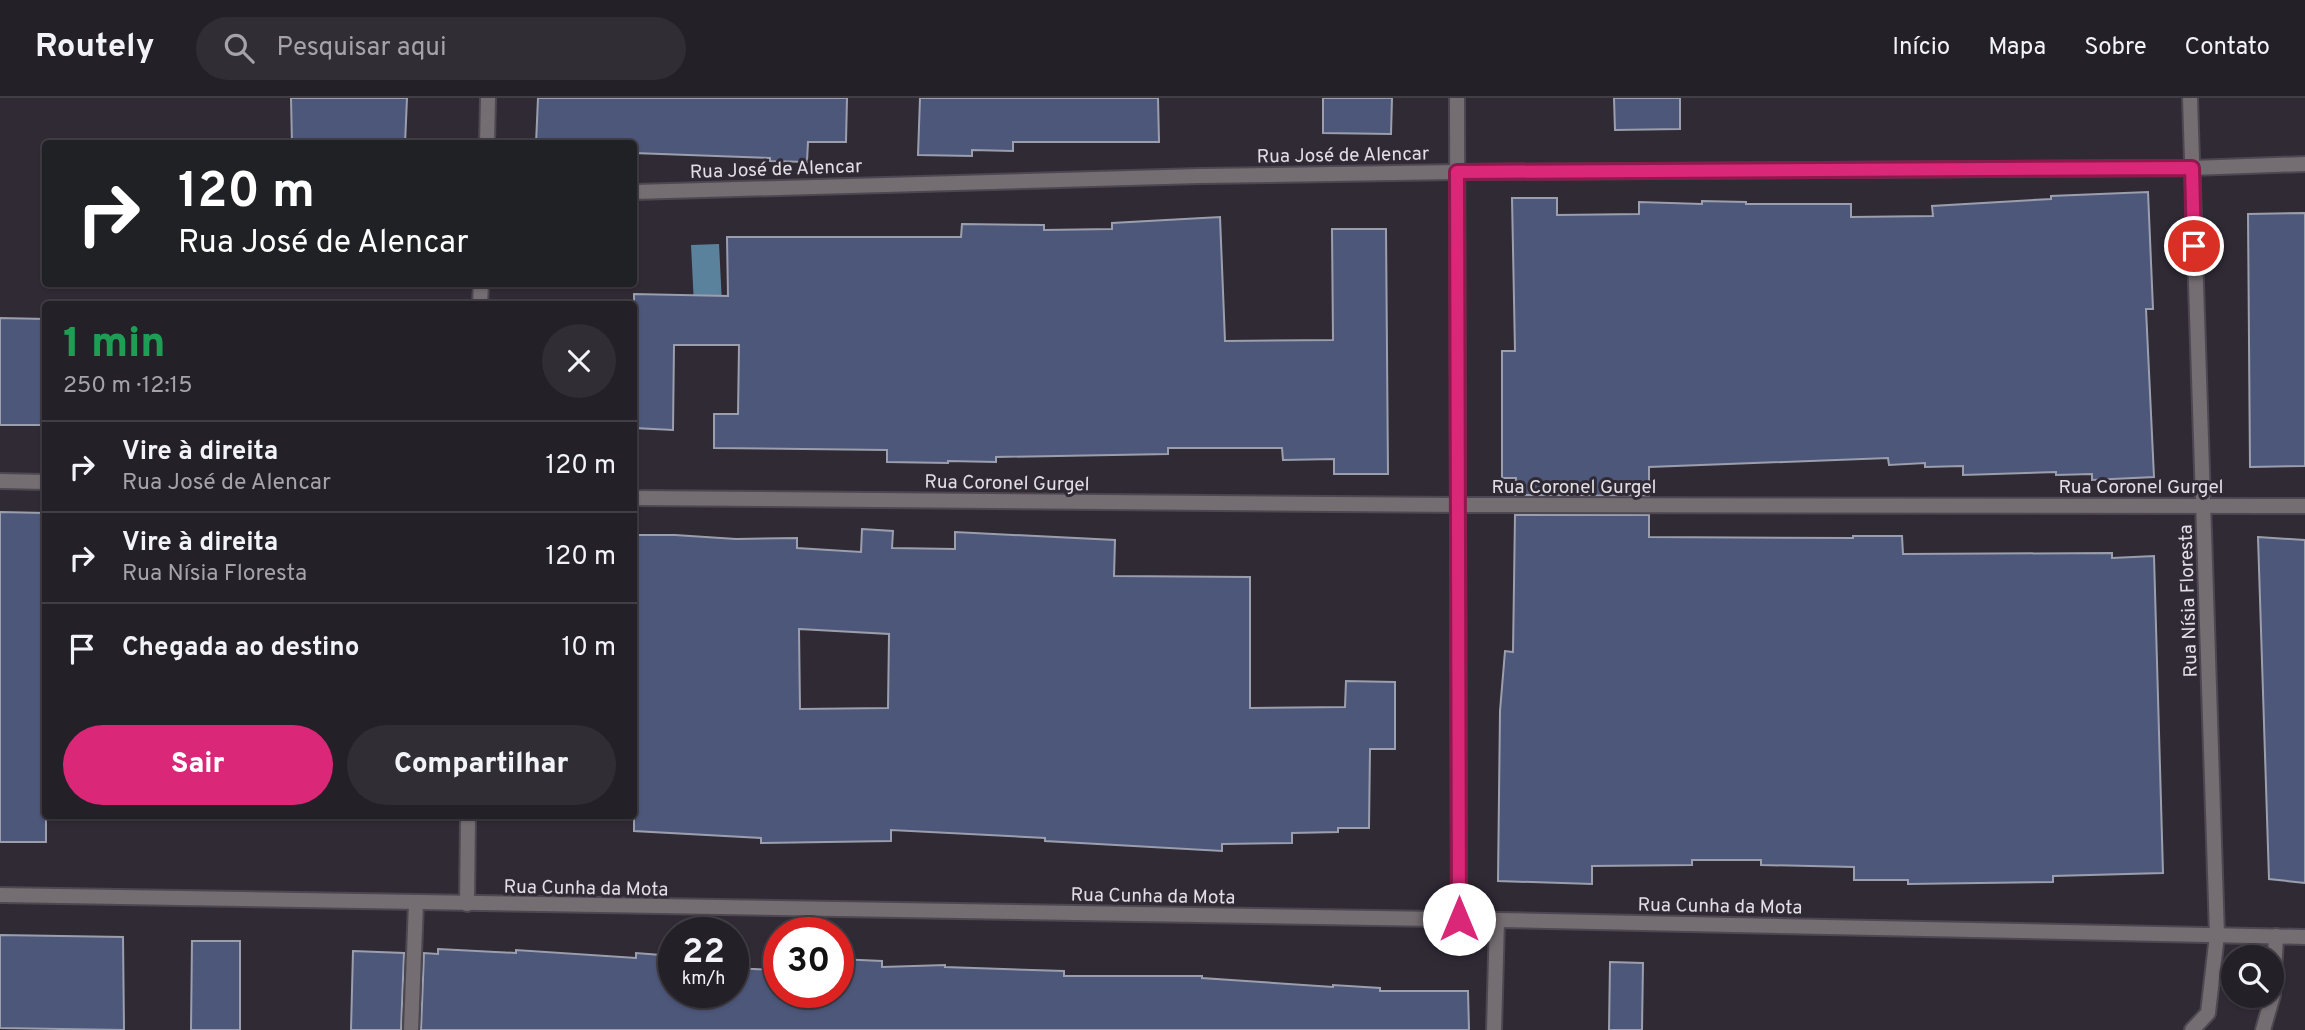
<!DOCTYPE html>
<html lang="pt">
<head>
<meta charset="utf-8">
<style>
	:root { --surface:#242028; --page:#302d34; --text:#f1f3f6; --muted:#a3a3a8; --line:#413e45; --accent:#db2777 }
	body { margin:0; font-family:Overpass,sans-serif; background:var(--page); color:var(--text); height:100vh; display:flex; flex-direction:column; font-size:26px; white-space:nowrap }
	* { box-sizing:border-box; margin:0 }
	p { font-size:23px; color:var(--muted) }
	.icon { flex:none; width:38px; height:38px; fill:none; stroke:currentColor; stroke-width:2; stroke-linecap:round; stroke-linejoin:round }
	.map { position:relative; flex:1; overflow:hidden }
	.panel { position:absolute; left:42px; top:203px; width:595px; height:518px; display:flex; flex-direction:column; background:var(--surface); border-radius:7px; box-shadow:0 2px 5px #0004,0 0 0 2px var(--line) }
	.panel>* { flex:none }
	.banner { position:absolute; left:42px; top:42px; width:595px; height:147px; border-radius:7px; box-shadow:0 2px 5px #0004,0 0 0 2px var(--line); background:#202124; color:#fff; overflow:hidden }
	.buttons { position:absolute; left:2221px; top:847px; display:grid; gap:14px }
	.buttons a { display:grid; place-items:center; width:63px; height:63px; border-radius:50%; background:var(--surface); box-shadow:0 2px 5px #0004,0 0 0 2px var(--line); font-size:35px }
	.speed { position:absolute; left:658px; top:819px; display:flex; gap:14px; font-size:35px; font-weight:700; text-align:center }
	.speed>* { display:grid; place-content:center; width:91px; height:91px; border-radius:50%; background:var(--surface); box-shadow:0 2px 5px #0004,0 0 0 2px var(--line); line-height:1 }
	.speed small { font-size:18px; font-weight:400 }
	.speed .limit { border:10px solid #d22; background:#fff; color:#111 }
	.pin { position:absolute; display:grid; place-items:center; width:60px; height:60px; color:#fff; margin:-30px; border:4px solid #fff; border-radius:50%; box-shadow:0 2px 7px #0007 }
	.me { position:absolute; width:77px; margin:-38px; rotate:0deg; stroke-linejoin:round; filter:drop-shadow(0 0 5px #0008) }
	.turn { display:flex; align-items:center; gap:24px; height:147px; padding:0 21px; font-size:32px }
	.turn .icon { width:91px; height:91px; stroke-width:2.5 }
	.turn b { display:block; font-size:49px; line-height:60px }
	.round { display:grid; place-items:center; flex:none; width:74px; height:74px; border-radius:37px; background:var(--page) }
	.head { display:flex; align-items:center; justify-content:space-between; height:119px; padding:0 21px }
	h1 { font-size:42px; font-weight:800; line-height:52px; color:#1e9e55 }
	.button { display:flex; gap:14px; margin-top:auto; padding:14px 21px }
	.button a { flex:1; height:80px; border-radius:42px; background:var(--accent); color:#fff; font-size:28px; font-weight:800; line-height:80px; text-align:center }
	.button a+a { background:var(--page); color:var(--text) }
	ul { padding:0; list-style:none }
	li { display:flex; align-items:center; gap:21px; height:91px; padding:0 21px; border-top:2px solid var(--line) }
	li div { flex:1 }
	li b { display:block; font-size:26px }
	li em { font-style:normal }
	header { display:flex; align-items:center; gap:42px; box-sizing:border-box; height:98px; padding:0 35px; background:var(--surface); border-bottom:2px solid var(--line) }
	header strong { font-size:33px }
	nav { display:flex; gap:38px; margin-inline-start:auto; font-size:24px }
	.search { width:490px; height:63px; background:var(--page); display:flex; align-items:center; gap:18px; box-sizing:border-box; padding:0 24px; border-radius:38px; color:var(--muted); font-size:26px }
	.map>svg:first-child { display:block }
</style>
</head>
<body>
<header>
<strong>Routely</strong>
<div class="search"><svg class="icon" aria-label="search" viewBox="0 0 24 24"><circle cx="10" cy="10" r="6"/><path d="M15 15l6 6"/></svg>Pesquisar aqui</div>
<nav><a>Início</a><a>Mapa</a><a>Sobre</a><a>Contato</a></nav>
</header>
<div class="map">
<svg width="2305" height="932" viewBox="0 0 2305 932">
	<rect width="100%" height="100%" fill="#302a35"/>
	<path fill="#5b829c" d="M 719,146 L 722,206 L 694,207 L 691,147 Z"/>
	<g fill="#4d577a" stroke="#9b9fad" stroke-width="2" fill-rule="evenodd">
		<path d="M 291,0 L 407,0 L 405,46 L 292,46 Z"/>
		<path d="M 538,0 L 847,0 L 846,44 L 808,44 L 807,64 L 770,63 L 770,60 L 634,55 L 634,46 L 536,46 Z"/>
		<path d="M 920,0 L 1158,0 L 1159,44 L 1013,44 L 1013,53 L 972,52 L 972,58 L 918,57 Z"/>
		<path d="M 1323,0 L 1392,0 L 1391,36 L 1323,35 Z"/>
		<path d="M 1614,0 L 1680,0 L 1680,31 L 1615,32 Z"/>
		<path d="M 2148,94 L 2153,211 L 2146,211 L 2154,379 L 2092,382 L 2092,376 L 2056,377 L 2056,374 L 1963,377 L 1963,368 L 1925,369 L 1925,365 L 1889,367 L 1888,360 L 1649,369 L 1649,398 L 1515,397 L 1516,380 L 1502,380 L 1502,253 L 1515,253 L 1512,100 L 1557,100 L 1557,117 L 1639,116 L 1639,104 L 1702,106 L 1702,103 L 1746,104 L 1746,106 L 1851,106 L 1851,119 L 1933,118 L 1932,108 L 2051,101 L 2051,98 Z"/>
		<path d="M 2305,115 L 2305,368 L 2250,369 L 2248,116 Z"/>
		<path d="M 1220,119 L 1225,243 L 1333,242 L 1332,131 L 1386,131 L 1388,376 L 1334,376 L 1334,361 L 1283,362 L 1282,350 L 1168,350 L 1168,356 L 996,359 L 996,364 L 948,363 L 948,365 L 887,364 L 887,352 L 714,350 L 714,316 L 738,316 L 739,247 L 674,247 L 673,332 L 634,330 L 634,196 L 728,198 L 727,139 L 961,139 L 962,126 L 1044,127 L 1044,132 L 1112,131 L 1112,125 Z"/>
		<path d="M 0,220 L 46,221 L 46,327 L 0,327 Z"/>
		<path d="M 0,414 L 46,415 L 46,744 L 0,744 Z"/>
		<path d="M 1515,417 L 1649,417 L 1649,439 L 1853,440 L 1853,438 L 1902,438 L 1903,456 L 2112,455 L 2112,460 L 2154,458 L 2163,775 L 2053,778 L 2053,784 L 1908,786 L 1908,782 L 1854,782 L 1854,769 L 1761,767 L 1761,762 L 1692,762 L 1692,767 L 1592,768 L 1592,786 L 1498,783 L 1500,613 L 1505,553 L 1513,554 Z"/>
		<path d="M 862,431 L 893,433 L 892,450 L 955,451 L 955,434 L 1115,442 L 1114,478 L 1250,479 L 1250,610 L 1345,609 L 1346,583 L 1395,584 L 1395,651 L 1370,651 L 1369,730 L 1338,730 L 1338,734 L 1292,735 L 1292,745 L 1222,746 L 1222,753 L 1045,743 L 1045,740 L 891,732 L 891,743 L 761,745 L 761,740 L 634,733 L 634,437 L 675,437 L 736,441 L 797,440 L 797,450 L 861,454 ZM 799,531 L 889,536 L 888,610 L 800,611 Z"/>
		<path d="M 2258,439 L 2305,442 L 2305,785 L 2269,781 Z"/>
		<path d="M 0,837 L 123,839 L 124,932 L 0,930 Z"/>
		<path d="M 192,843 L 240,843 L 240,932 L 191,932 Z"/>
		<path d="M 438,851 L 516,855 L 516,852 L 636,860 L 636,855 L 674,858 L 674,894 L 733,894 L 733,870 L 777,872 L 777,860 L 779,894 L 838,894 L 838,861 L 882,863 L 882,869 L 945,867 L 945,869 L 1064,873 L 1064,878 L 1202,878 L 1202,880 L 1333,889 L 1333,887 L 1380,890 L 1380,893 L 1468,893 L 1469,932 L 421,932 L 424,855 L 438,856 Z"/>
		<path d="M 353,853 L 404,855 L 401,932 L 351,932 Z"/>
		<path d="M 1610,864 L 1643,865 L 1642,932 L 1609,932 Z"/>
	</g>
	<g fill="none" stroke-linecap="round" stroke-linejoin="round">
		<defs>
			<g id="street">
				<path d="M 1457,0 L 1459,821"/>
				<path d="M 2190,0 L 2217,837 L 2208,915 L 2192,932"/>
				<path d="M 487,46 L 488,0"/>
				<path d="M 634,94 L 1200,78 L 1457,74 L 2192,70 L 2305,66"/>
				<path d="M 480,206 L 481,186"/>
				<path d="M 0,383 L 46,384"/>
				<path d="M 634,400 L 1458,407 L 2305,408"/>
				<path d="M 0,797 L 1497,822 L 2305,839"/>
				<path d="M 467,806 L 468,718"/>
				<path d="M 411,932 L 416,805"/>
				<path d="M 1494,932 L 1497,822"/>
				<path d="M 2263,932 L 2273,897 L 2276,838"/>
			</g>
		</defs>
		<use href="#street" stroke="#4c4751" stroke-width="18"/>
		<use href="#street" stroke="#746d71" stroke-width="14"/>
	</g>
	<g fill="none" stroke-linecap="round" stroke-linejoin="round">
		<defs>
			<path id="route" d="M 1459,821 L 1457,74 L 2192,70 L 2194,148"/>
		</defs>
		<use href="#route" stroke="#8e194d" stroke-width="18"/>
		<use href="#route" stroke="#db2777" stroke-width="12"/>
	</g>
	<g text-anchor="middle" stroke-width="6" stroke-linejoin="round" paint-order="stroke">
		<g font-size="19" fill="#e2dee5" stroke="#302a35">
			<text transform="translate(1343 56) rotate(-1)" y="7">Rua José de Alencar</text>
			<text transform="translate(776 70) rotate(-2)" y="7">Rua José de Alencar</text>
			<text transform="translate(1007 384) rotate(1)" y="7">Rua Coronel Gurgel</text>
			<text x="1574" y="395">Rua Coronel Gurgel</text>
			<text x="2141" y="395">Rua Coronel Gurgel</text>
			<text transform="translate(2187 503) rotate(-92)" y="7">Rua Nísia Floresta</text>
			<text transform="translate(586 789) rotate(1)" y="7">Rua Cunha da Mota</text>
			<text transform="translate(1153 797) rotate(1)" y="7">Rua Cunha da Mota</text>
			<text transform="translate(1720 807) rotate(1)" y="7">Rua Cunha da Mota</text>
		</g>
	</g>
</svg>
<div class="buttons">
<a><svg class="icon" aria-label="search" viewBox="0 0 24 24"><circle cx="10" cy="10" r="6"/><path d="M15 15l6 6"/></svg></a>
</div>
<div class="speed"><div>22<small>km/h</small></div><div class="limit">30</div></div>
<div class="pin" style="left:2194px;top:148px;background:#d93025"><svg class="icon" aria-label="arrive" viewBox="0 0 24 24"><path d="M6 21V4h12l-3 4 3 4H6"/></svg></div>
<svg class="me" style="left:1459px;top:821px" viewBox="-20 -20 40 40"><circle r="19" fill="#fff"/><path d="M0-13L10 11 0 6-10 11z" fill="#db2777"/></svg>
<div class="banner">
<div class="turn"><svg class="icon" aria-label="right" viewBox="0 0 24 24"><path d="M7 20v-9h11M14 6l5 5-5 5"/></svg><div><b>120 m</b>Rua José de Alencar</div></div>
</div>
<section class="panel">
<div class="head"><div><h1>1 min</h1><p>250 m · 12:15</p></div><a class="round"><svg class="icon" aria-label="close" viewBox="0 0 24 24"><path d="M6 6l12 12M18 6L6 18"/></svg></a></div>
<ul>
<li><svg class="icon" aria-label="right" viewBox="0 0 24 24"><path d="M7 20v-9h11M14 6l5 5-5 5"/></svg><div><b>Vire à direita</b><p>Rua José de Alencar</p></div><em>120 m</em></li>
<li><svg class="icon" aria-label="right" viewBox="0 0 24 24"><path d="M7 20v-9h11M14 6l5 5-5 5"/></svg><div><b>Vire à direita</b><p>Rua Nísia Floresta</p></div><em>120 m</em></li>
<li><svg class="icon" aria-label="arrive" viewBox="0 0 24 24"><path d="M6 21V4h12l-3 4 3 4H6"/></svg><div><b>Chegada ao destino</b></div><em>10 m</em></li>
</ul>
<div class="button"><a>Sair</a><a>Compartilhar</a></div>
</section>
</div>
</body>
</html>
